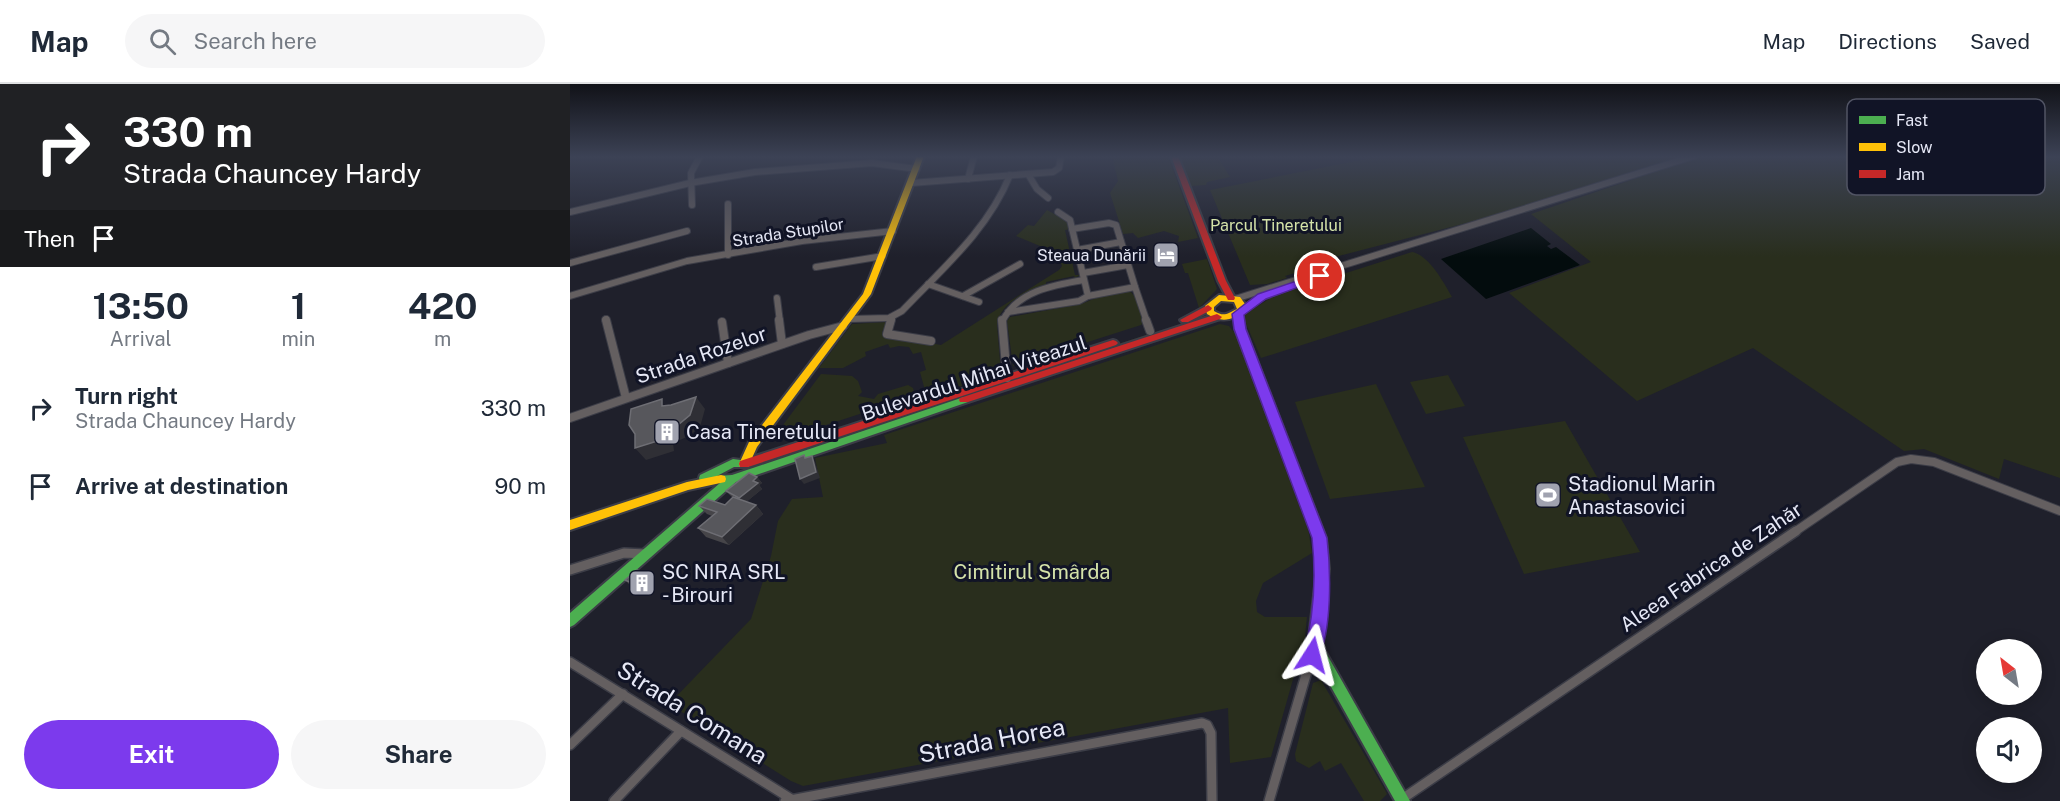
<!DOCTYPE html>
<html lang="en">
<head>
<meta charset="utf-8">
<style>
	:root { --surface:#fff; --page:#f6f6f7; --text:#1f2937; --muted:#747a83; --line:#e0e1e3; --accent:#7c3aed }
	body { margin:0; font-family:"Public Sans",sans-serif; background:var(--page); color:var(--text); height:100vh; display:flex; flex-direction:column; font-size:22px; white-space:nowrap }
	* { box-sizing:border-box; margin:0 }
	p { font-size:20px; color:var(--muted) }
	.icon { flex:none; width:33px; height:33px; fill:none; stroke:currentColor; stroke-width:2; stroke-linecap:round; stroke-linejoin:round }
	.map { position:relative; flex:1; overflow:hidden }
	.drawer { display:flex; flex-direction:column; background:var(--surface); width:570px }
	.drawer>* { flex:none }
	.guide { background:#202124; color:#fff; overflow:hidden }
	.needle { width:39px; rotate:329deg }
	.buttons { position:absolute; left:1406px; top:555px; display:grid; gap:12px }
	.buttons a { display:grid; place-items:center; width:66px; height:66px; border-radius:50%; background:var(--surface); box-shadow:0 3px 15px #0003; font-size:30px }
	.pin { position:absolute; display:grid; place-items:center; width:51px; height:51px; color:#fff; margin:-26px; border:3px solid #fff; border-radius:50%; box-shadow:0 2px 6px #0007 }
	.me { position:absolute; width:66px; margin:-33px; rotate:9deg; stroke-linejoin:round; filter:drop-shadow(0 0 4px #0008) }
	.turn { display:flex; align-items:center; gap:21px; height:126px; padding:0 24px; font-size:27px }
	.turn .icon { width:78px; height:78px; stroke-width:2.5 }
	.turn b { display:block; font-size:42px; line-height:51px }
	.then { display:flex; align-items:center; height:57px; padding:0 24px; background:#0003; gap:12px; font-size:22px }
	.eta { display:flex; justify-content:space-evenly; align-items:center; height:102px; text-align:center }
	.eta b { font-size:36px; font-weight:700; line-height:42px }
	.button { display:flex; gap:12px; margin-top:auto; padding:12px 24px }
	.button a { flex:1; height:69px; border-radius:36px; background:var(--accent); color:#fff; font-size:24px; font-weight:700; line-height:69px; text-align:center }
	.button a+a { background:var(--page); color:var(--text) }
	ul { padding:0; list-style:none }
	li { display:flex; align-items:center; gap:18px; height:78px; padding:0 24px }
	li div { flex:1 }
	li b { display:block; font-size:22px }
	li em { font-style:normal }
	header { display:flex; align-items:center; gap:36px; box-sizing:border-box; height:84px; padding:0 30px; background:var(--surface); border-bottom:2px solid var(--line) }
	header strong { font-size:28px }
	nav { display:flex; gap:33px; margin-inline-start:auto; font-size:21px }
	.search { width:420px; height:54px; background:var(--page); display:flex; align-items:center; gap:15px; box-sizing:border-box; padding:0 21px; border-radius:33px; color:var(--muted); font-size:22px }
	main { display:flex; flex:1; min-height:0 }
	.map>svg:first-child { display:block }
</style>
</head>
<body>
<header>
<strong>Map</strong>
<div class="search"><svg class="icon" aria-label="search" viewBox="0 0 24 24"><circle cx="10" cy="10" r="6"/><path d="M15 15l6 6"/></svg>Search here</div>
<nav><a>Map</a><a>Directions</a><a>Saved</a></nav>
</header>
<main>
<section class="drawer">
<div class="guide">
<div class="turn"><svg class="icon" aria-label="right" viewBox="0 0 24 24"><path d="M7 20v-9h11M14 6l5 5-5 5"/></svg><div><b>330 m</b>Strada Chauncey Hardy</div></div>
<div class="then">Then<svg class="icon" aria-label="arrive" viewBox="0 0 24 24"><path d="M6 21V4h12l-3 4 3 4H6"/></svg></div>
</div>
<div class="eta">
<div><b>13:50</b><p>Arrival</p></div>
<div><b>1</b><p>min</p></div>
<div><b>420</b><p>m</p></div>
</div>
<ul>
<li><svg class="icon" aria-label="right" viewBox="0 0 24 24"><path d="M7 20v-9h11M14 6l5 5-5 5"/></svg><div><b>Turn right</b><p>Strada Chauncey Hardy</p></div><em>330 m</em></li>
<li><svg class="icon" aria-label="arrive" viewBox="0 0 24 24"><path d="M6 21V4h12l-3 4 3 4H6"/></svg><div><b>Arrive at destination</b></div><em>90 m</em></li>
</ul>
<div class="button"><a>Exit</a><a>Share</a></div>
</section>
<div class="map">
<svg width="1490" height="717" viewBox="0 0 1490 717">
	<rect width="100%" height="100%" fill="#1f202b"/>
	<g fill="#292e1d">
		<path d="M 542,72 L 598,72 L 628,154 L 608,158 L 609,152 L 594,147 L 568,154 L 563,149 L 553,150 L 540,109 L 548,97 Z"/>
		<path d="M 609,72 L 647,72 L 660,93 L 637,98 L 636,101 L 621,102 Z"/>
		<path d="M 811,72 L 1111,72 L 908,136 L 730,182 L 732,187 L 715,192 L 717,194 L 697,200 L 680,201 L 640,106 Z"/>
		<path d="M 1132,72 L 1490,72 L 1490,394 L 1434,375 L 1429,395 L 1354,365 L 1334,367 L 1183,264 L 1067,317 L 939,209 L 1021,178 L 961,130 Z"/>
		<path d="M 477,126 L 497,137 L 500,145 L 495,146 L 505,191 L 510,191 L 505,194 L 504,192 L 476,198 L 476,200 C 458,207 429,219 427,241 L 431,289 L 361,312 L 356,310 L 350,288 L 356,286 L 351,268 L 343,270 L 339,263 L 329,262 L 320,264 L 318,260 L 295,268 L 296,272 L 273,284 L 249,284 L 282,240 L 317,238 L 312,248 L 315,251 L 371,261 L 489,186 L 492,182 L 487,169 L 446,152 L 458,141 L 464,142 Z"/>
		<path d="M 842,168 C 859,171 874,199 882,213 L 691,274 L 673,233 L 673,231 L 704,212 Z"/>
		<path d="M 637,175 L 647,205 L 629,224 L 618,189 L 615,189 L 612,180 Z"/>
		<path d="M 560,207 L 567,215 L 574,237 L 571,241 L 443,282 L 437,237 L 440,233 L 511,220 L 531,212 Z"/>
		<path d="M 650,240 L 659,242 L 666,251 L 738,444 L 742,469 L 693,499 L 686,517 L 687,528 L 695,533 L 737,533 L 735,553 L 701,673 L 660,679 L 658,624 L 233,702 L 221,697 L 99,620 L 181,535 L 201,472 L 208,437 L 222,415 L 253,413 L 245,374 L 317,359 L 314,351 Z"/>
		<path d="M 585,248 L 586,251 L 247,360 L 248,358 Z"/>
		<path d="M 251,290 L 282,292 L 288,297 L 292,308 L 288,312 L 304,315 L 308,310 L 338,301 L 343,304 L 345,312 L 219,353 L 214,354 L 209,351 L 210,345 Z"/>
		<path d="M 878,291 L 895,322 L 856,330 L 840,298 Z"/>
		<path d="M 806,300 L 855,403 L 760,415 L 725,318 Z"/>
		<path d="M 995,337 L 1070,468 L 954,490 L 893,353 Z"/>
		<path d="M 751,596 L 815,706 L 817,710 L 810,717 L 794,717 L 771,679 L 755,687 L 750,677 L 739,684 L 726,677 L 725,670 L 743,599 Z"/>
	</g>
	<path fill="#030c0d" d="M 961,144 L 981,160 L 977,162 L 981,165 L 986,163 L 1010,181 L 916,215 L 871,175 Z"/>
	<g fill="none" stroke-linecap="round" stroke-linejoin="round">
		<defs>
			<g id="street-far2">
				<path d="M 458,90 L 467,105 L 478,114"/>
				<path d="M 398,95 L 404,72"/>
				<path d="M 341,99 L 483,88 L 489,84 L 491,72"/>
				<path d="M 158,120 L 158,171"/>
				<path d="M 122,121 L 121,89 L 130,72"/>
				<path d="M 0,128 L 120,99 L 185,88 L 302,79 L 347,85"/>
				<path d="M 502,145 L 539,139 L 546,141 L 565,203"/>
				<path d="M 507,166 L 551,158"/>
				<path d="M 0,179 L 117,147"/>
				<path d="M 246,183 L 313,172"/>
				<path d="M 513,189 L 558,181"/>
				<path d="M 358,200 L 409,218"/>
				<path d="M 0,212 L 117,177 L 232,157 L 323,147"/>
				<path d="M 393,212 L 450,180"/>
				<path d="M 518,212 L 565,203 L 577,238"/>
				<path d="M 207,214 L 210,238"/>
				<path d="M 665,215 L 1124,72"/>
				<path d="M 671,226 L 692,213 L 721,202"/>
				<path d="M 438,228 L 509,217 L 518,212 L 500,136 L 488,128"/>
				<path d="M 36,235 L 37,238"/>
				<path d="M 279,235 L 319,234 L 332,227 C 372,185 418,146 440,91"/>
				<path d="M 321,238 L 322,233"/>
				<path d="M 432,238 C 447,207 483,201 514,196"/>
			</g>
			<g id="street-far1">
				<path d="M 36,236 L 56,314"/>
				<path d="M 209,236 L 212,260"/>
				<path d="M 321,236 L 317,250 L 361,257"/>
				<path d="M 432,236 L 437,294"/>
				<path d="M 576,236 L 580,247"/>
				<path d="M 152,238 L 158,279"/>
				<path d="M 0,334 L 239,251 L 273,242"/>
				<path d="M 1223,449 L 1327,378 L 1341,375 L 1364,378 L 1490,427"/>
			</g>
			<g id="street">
				<path d="M 0,486 L 54,469 L 76,470"/>
				<path d="M 0,578 L 223,716"/>
				<path d="M 0,661 L 53,610"/>
				<path d="M 832,715 L 1226,447"/>
				<path d="M 44,717 L 111,647"/>
				<path d="M 215,717 L 632,639 L 637,641 L 641,649 L 642,717"/>
				<path d="M 699,717 L 745,560"/>
			</g>
			<g id="fast">
				<path d="M 394,313 L 399,316 L 398,318 L 166,398 L 4,541 L 0,543 L 0,529 L 150,399 L 146,395 L 147,392 L 134,398 L 130,397 L 129,394 L 130,391 L 163,375 L 178,377 L 179,380 L 178,383 L 164,383 L 147,392 L 162,391 Z"/>
				<path d="M 750,506 L 754,507 L 756,511 L 751,553 L 755,567 L 840,717 L 825,717 L 742,569 L 739,553 L 744,511 L 746,507 Z"/>
			</g>
			<g id="slow">
				<path d="M 347,72 L 354,72 L 301,210 L 187,363 L 178,383 L 170,383 L 169,380 L 179,358 L 293,210 Z"/>
				<path d="M 649,211 L 670,213 L 675,220 L 675,226 C 663,237 651,239 637,230 L 635,222 ZM 651,217 L 664,218 L 667,225 C 657,230 654,233 644,227 L 644,223 Z"/>
				<path d="M 151,391 L 155,392 L 156,395 L 155,398 L 118,406 L 0,446 L 0,436 L 117,398 Z"/>
			</g>
			<g id="jam">
				<path d="M 601,72 L 608,72 L 656,197 L 665,214 L 664,216 L 658,216 L 648,197 Z"/>
				<path d="M 638,221 L 642,224 L 641,226 L 618,238 L 612,238 L 610,236 Z"/>
				<path d="M 668,227 L 672,230 L 675,245 L 756,454 L 759,485 L 756,511 L 754,515 L 750,516 L 746,515 L 744,511 L 747,485 L 744,454 L 665,245 L 664,230 Z"/>
				<path d="M 647,230 L 652,233 L 650,235 L 398,318 L 390,318 L 389,316 L 390,314 Z"/>
				<path d="M 543,256 L 546,257 L 548,259 L 546,261 L 178,383 L 170,383 L 169,380 L 170,377 Z"/>
			</g>
		</defs>
		<use href="#street-far2" stroke="#3c3d47" stroke-width="8"/>
		<use href="#street-far1" stroke="#3c3d47" stroke-width="10"/>
		<use href="#street" stroke="#3c3d47" stroke-width="12"/>
		<use href="#fast" stroke="#3c3d47" stroke-width="4"/>
		<use href="#slow" stroke="#3c3d47" stroke-width="4"/>
		<use href="#jam" stroke="#3c3d47" stroke-width="4"/>
		<use href="#street-far2" stroke="#645f60" stroke-width="6"/>
		<use href="#street-far1" stroke="#645f60" stroke-width="8"/>
		<use href="#street" stroke="#645f60" stroke-width="9"/>
		<use href="#fast" fill="#4caf50" fill-rule="evenodd"/>
		<use href="#slow" fill="#ffc107" fill-rule="evenodd"/>
		<use href="#jam" fill="#c62828" fill-rule="evenodd"/>
	</g>
	<g fill="#464549">
		<path d="M 187,393 L 192,399 L 189,401 L 192,405 L 176,418 L 186,421 L 193,430 L 159,461 L 136,453 L 128,444 L 142,432 L 137,430 L 129,422 L 155,421 L 163,414 L 156,407 Z"/>
		<path d="M 55,496 L 82,496 L 71,506 L 61,502 Z"/>
	</g>
	<g fill="#2f2f35">
		<path d="M 126,313 L 135,325 L 130,343 L 119,352 L 103,359 L 104,367 L 76,376 L 65,364 L 93,347 Z"/>
		<path d="M 242,372 L 245,378 L 250,394 L 234,400 L 230,395 Z"/>
		<path d="M 187,393 L 192,399 L 189,401 L 192,405 L 174,420 L 169,414 L 183,397 Z"/>
		<path d="M 186,421 L 193,430 L 159,461 L 152,453 Z"/>
		<path d="M 76,490 L 82,496 L 71,506 L 64,500 Z"/>
	</g>
	<g fill="#57575c" stroke="#6e6e74" stroke-width="1.5">
		<path d="M 126,313 L 120,331 L 109,340 L 93,347 L 94,355 L 65,364 L 65,350 L 59,341 L 61,325 L 92,315 L 92,322 L 101,321 Z"/>
		<path d="M 234,371 L 235,374 L 242,372 L 246,388 L 230,395 L 225,375 Z"/>
		<path d="M 179,389 L 187,393 L 183,397 L 188,399 L 169,414 L 156,407 Z"/>
		<path d="M 163,413 L 186,421 L 152,453 L 128,444 L 147,428 L 129,422 L 137,415 L 155,421 Z"/>
		<path d="M 67,486 L 76,490 L 64,500 L 55,496 Z"/>
	</g>
	<linearGradient id="sky" x2="0" y2="1"><stop stop-color="#111218"/><stop offset="0.42" stop-color="#3c4255"/><stop offset="1" stop-color="#3c4255" stop-opacity="0"/></linearGradient>
	<rect width="1490" height="173" fill="url(#sky)"/>
	<path fill="#7c3aed" stroke="#51269a" stroke-width="1.5" d="M 750,189 L 754,190 L 754,194 L 696,215 L 674,231 L 676,245 L 757,454 C 761,488 762,546 748,576 L 742,578 L 736,576 L 733,571 C 744,534 746,492 742,454 L 664,245 L 662,230 L 688,210 Z"/>
	<defs>
		<symbol id="hotel-square" viewBox="-11 -11 22 22"><rect x="-9" y="-9" width="18" height="18" rx="4" fill="#a0a2af" stroke="#111426"/><path d="M-6-4.5h1.5V1H6V5H4.5V3h-9V5H-6ZM-4 0a1.8 1.8 0 1 1 3.6 0ZM.5 0V-2.5h3Q6-2.5 6 0Z" fill="#fff"/></symbol>
		<symbol id="building-square" viewBox="-11 -11 22 22"><rect x="-9" y="-9" width="18" height="18" rx="4" fill="#a0a2af" stroke="#111426"/><path d="M-4-6H4V6H1V3H-1V6H-4ZM-2.5-4.3h1.7v1.8h-1.7ZM.8-4.3h1.7v1.8H.8ZM-2.5-1h1.7V.8h-1.7ZM.8-1h1.7V.8H.8Z" fill="#fff"/></symbol>
		<symbol id="stadium-square" viewBox="-11 -11 22 22"><rect x="-9" y="-9" width="18" height="18" rx="4" fill="#a0a2af" stroke="#111426"/><path d="M0-5a6.5 5 0 1 0 0 10a6.5 5 0 1 0 0-10ZM-3.5-1.8h7v3.6h-7Z" fill="#fff"/></symbol>
	</defs>
	<g fill-rule="evenodd">
		<use href="#hotel-square" x="581" y="156" width="30" height="30"/>
		<use href="#building-square" x="82" y="333" width="30" height="30"/>
		<use href="#stadium-square" x="963" y="396" width="30" height="30"/>
		<use href="#building-square" x="57" y="484" width="30" height="30"/>
	</g>
	<g text-anchor="middle" stroke-width="6" stroke-linejoin="round" paint-order="stroke">
		<g font-size="16" fill="#d5e3a9" stroke="#111426">
			<text x="706" y="147">Parcul Tineretului</text>
		</g>
		<g font-size="16" fill="#e6e8f6" stroke="#111426">
			<text transform="translate(218 148) rotate(-9)" y="6">Strada Stupilor</text>
		</g>
		<g font-size="16" fill="#e6e8f6" stroke="#111426" text-anchor="end">
			<text x="576" y="177">Steaua Dunării</text>
		</g>
		<g font-size="20" fill="#e6e8f6" stroke="#111426">
			<text transform="translate(131 271) rotate(-19)" y="7">Strada Rozelor</text>
			<text transform="translate(404 294) rotate(-18)" y="7">Bulevardul Mihai Viteazul</text>
			<text transform="translate(1141 483) rotate(-34)" y="7">Aleea Fabrica de Zahăr</text>
		</g>
		<g font-size="20" fill="#e6e8f6" stroke="#111426" text-anchor="start">
			<text x="116" y="355">Casa Tineretului</text>
			<text x="998" y="407">Stadionul Marin<tspan x="998" dy="23">Anastasovici</tspan></text>
			<text x="92" y="495">SC NIRA SRL<tspan x="92" dy="23">- Birouri</tspan></text>
		</g>
		<g font-size="20" fill="#d5e3a9" stroke="#111426">
			<text x="462" y="495">Cimitirul Smârda</text>
		</g>
		<g font-size="24" fill="#e6e8f6" stroke="#111426">
			<text transform="translate(122 629) rotate(32)" y="8">Strada Comana</text>
			<text transform="translate(422 657) rotate(-11)" y="8">Strada Horea</text>
		</g>
	</g>
	<rect x="1277" y="15" width="198" height="96" rx="9" fill="#111426" stroke="#515464" stroke-width="1.5"/>
	<rect x="1289" y="32" width="27" height="8" fill="#4caf50"/>
	<rect x="1289" y="59" width="27" height="8" fill="#ffc107"/>
	<rect x="1289" y="86" width="27" height="8" fill="#c62828"/>
	<g font-size="16" fill="#e6e8f6">
		<text x="1326" y="42">Fast</text>
		<text x="1326" y="69">Slow</text>
		<text x="1326" y="96">Jam</text>
	</g>
</svg>
<div class="buttons">
<a><svg class="needle" viewBox="-14 -14 28 28"><path d="M0-13l5 13h-10z" fill="#e53935"/><path d="M0 13l5-13h-10z" fill="#747a83"/></svg></a>
<a><svg class="icon" aria-label="sound" viewBox="0 0 24 24"><path d="M4 9h4l5-4v14l-5-4H4zM17 9q2 3 0 6"/></svg></a>
</div>
<div class="pin" style="left:750px;top:192px;background:#d93025"><svg class="icon" aria-label="arrive" viewBox="0 0 24 24"><path d="M6 21V4h12l-3 4 3 4H6"/></svg></div>
<svg class="me" style="left:742px;top:571px" viewBox="-20 -20 40 40"><path d="M0-17L14 15 0 8-14 15z" fill="#7c3aed" stroke="#fff" stroke-width="4"/></svg>
</div>
</main>
</body>
</html>
